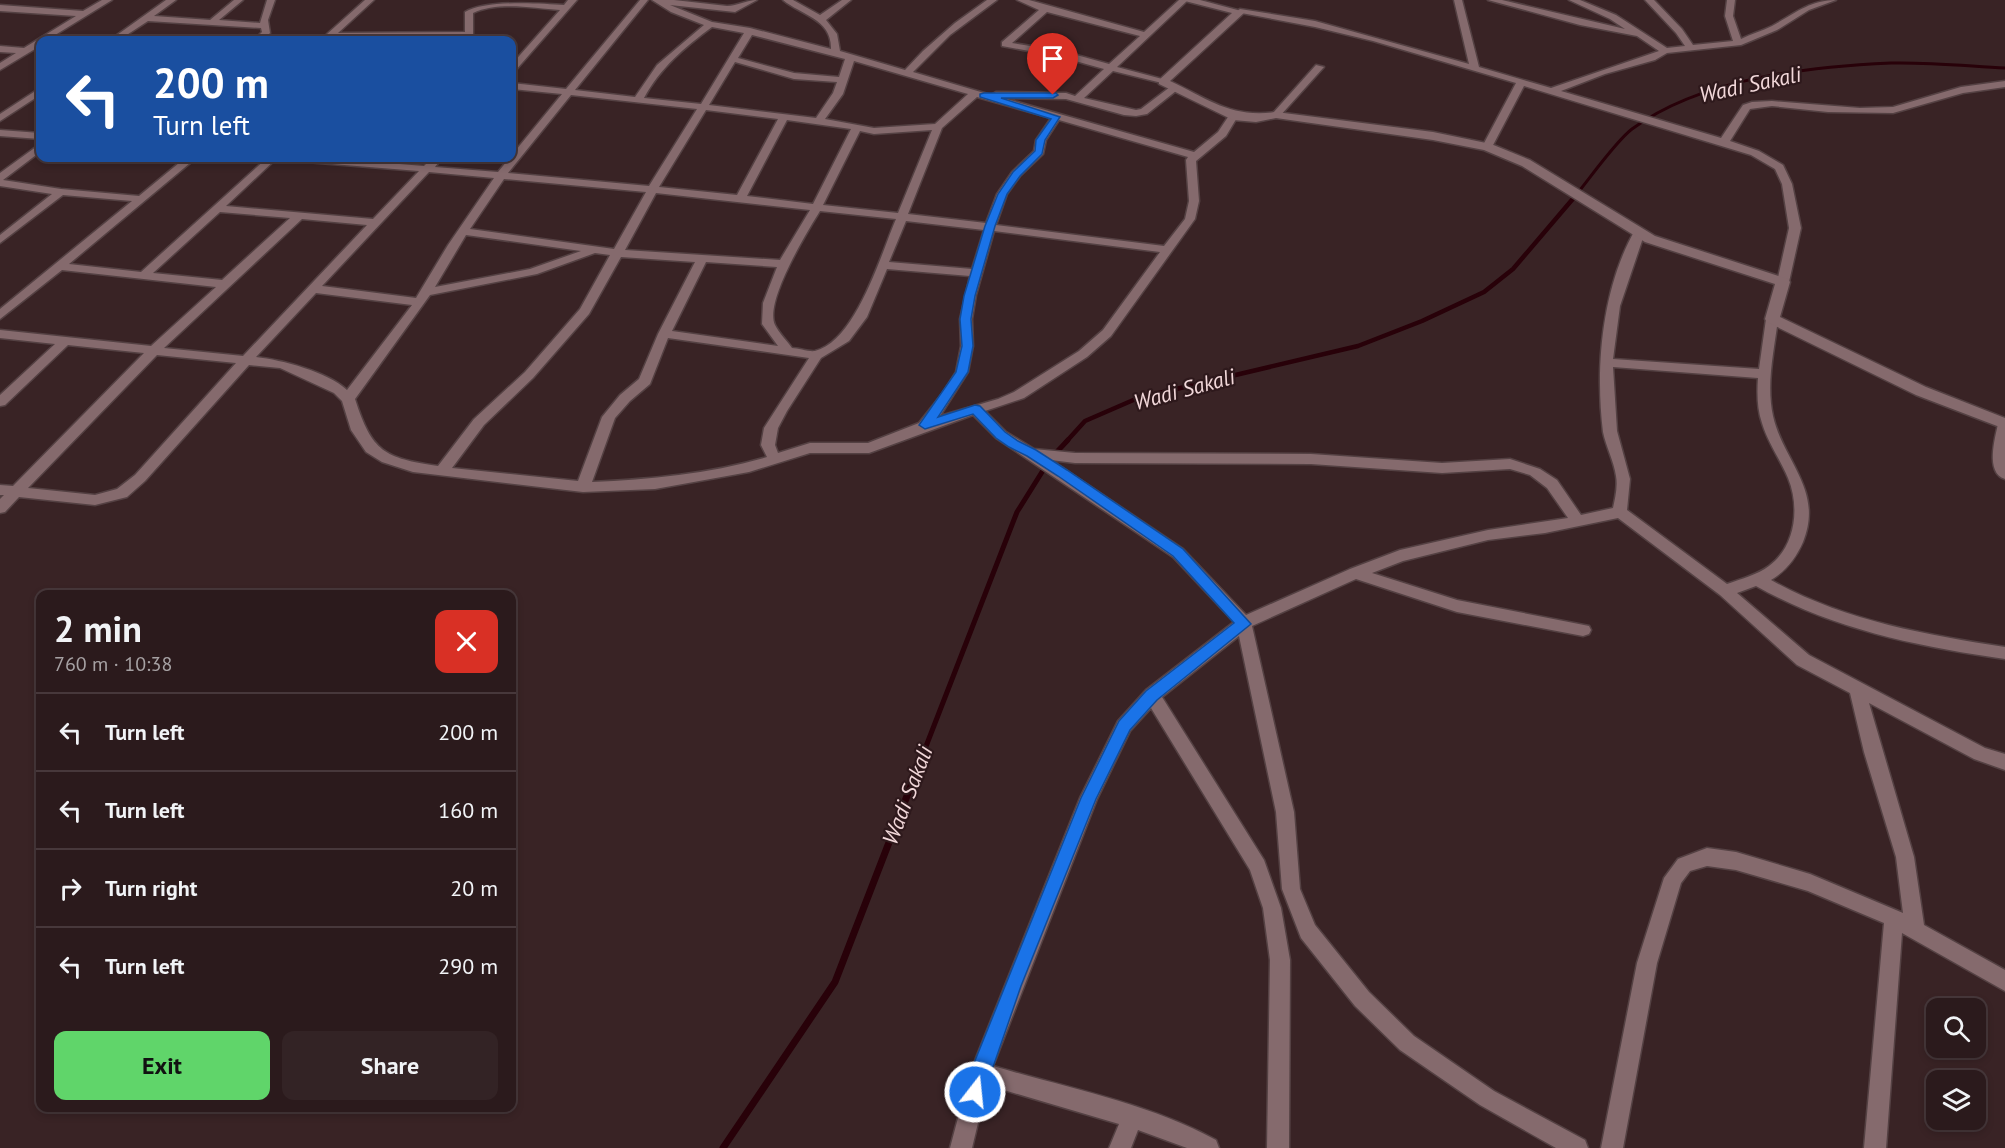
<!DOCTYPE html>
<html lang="en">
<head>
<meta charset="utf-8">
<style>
	:root { --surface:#2b1a1c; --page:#332325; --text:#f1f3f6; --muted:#a6a1a3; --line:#47383b; --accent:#60d56a }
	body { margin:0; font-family:"PT Sans",sans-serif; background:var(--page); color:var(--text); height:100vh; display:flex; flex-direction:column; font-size:22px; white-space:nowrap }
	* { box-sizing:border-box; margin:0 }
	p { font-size:20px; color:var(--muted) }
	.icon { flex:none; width:33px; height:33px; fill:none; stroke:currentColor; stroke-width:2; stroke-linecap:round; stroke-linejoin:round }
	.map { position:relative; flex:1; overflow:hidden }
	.sheet { position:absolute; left:36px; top:590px; width:480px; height:522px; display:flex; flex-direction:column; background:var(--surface); border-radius:12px; box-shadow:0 3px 9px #0003,0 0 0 2px var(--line) }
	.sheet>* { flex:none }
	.hud { position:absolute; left:36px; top:36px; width:480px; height:126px; border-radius:12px; box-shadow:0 3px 9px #0003,0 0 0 2px var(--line); background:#1a4fa0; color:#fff; overflow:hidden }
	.buttons { position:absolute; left:1926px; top:998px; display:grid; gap:12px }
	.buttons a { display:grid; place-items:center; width:60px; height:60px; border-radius:12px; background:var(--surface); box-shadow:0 3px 9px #0003,0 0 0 2px var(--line); font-size:30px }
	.pin { position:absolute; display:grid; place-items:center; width:51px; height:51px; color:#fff; margin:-62px -26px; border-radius:50% 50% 50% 0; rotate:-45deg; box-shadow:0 0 6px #0007 }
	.pin .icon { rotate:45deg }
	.me { position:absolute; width:66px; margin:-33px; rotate:16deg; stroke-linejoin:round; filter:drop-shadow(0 0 4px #0008) }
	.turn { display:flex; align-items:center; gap:21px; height:126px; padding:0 18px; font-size:27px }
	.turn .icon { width:78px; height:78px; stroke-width:2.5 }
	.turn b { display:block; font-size:42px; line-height:51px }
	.round { display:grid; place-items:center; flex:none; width:63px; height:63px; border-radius:12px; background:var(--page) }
	.summary { display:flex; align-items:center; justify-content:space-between; height:102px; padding:0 18px }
	h1 { font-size:36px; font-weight:600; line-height:45px }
	.primary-button { display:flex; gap:12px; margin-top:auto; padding:12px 18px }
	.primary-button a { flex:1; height:69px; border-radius:12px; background:var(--accent); color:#111; font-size:24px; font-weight:600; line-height:69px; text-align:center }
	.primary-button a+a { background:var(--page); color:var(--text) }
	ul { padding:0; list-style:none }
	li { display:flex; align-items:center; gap:18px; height:78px; padding:0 18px; border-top:2px solid var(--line) }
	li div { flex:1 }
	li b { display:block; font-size:22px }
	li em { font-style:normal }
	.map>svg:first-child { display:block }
</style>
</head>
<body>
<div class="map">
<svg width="2005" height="1148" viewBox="0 0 2005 1148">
	<rect width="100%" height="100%" fill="#392325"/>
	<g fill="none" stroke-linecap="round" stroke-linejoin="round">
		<path stroke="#280109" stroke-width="3" d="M 1576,195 C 1590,178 1616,141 1632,129 C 1702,78 1806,67 1891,63 C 1928,62 1967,66 2005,68"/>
		<path stroke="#280109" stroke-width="4.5" d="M 1066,442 L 1085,421 L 1138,398 L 1358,346 L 1422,321 L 1484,292 L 1513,269 L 1577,194"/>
		<g stroke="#280109" stroke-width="5">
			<path d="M 1052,457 L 1068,440"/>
			<path d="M 923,754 L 1017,512 L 1047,464"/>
		</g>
		<path stroke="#280109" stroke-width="7" d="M 723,1148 L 835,982 L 924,752"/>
		<defs>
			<g id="minor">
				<path d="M 102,0 L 112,0 L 47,40 L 40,40 L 40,46 L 0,70 L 0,63 L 16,53 L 0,52 L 0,46 L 24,48 L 76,16 L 0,11 L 0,5 L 83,11 Z"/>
				<path d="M 166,0 L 176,0 L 154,16 L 210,20 L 234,0 L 243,0 L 219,20 L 260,23 L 267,0 L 275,0 L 268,20 L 270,33 L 263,40 L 254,40 L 262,32 L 261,28 L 148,21 L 119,40 L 110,40 Z"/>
				<path d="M 365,0 L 374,0 L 338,33 L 465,32 L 465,12 C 485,0 538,3 564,5 L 568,0 L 577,0 L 515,71 L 512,72 L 512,64 L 560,10 C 534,8 497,1 473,13 L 473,35 L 469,40 L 461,40 L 462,38 L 324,40 L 327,34 Z"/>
				<path d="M 640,0 L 648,0 L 575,90 L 635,97 L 657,65 L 704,25 L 671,12 L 652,0 L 674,0 L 727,6 C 738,6 746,0 757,0 L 735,12 L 670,5 L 712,22 L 750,28 L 831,49 C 832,19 801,15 783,0 L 793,0 L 820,15 L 842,0 L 851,0 L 826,20 L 837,34 L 840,51 L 905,70 L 923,51 L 955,23 L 987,0 L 997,0 L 950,35 L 913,72 L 991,95 L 996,92 L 1066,93 L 1075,96 L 1104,69 L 1061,57 L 1002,46 L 1002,42 L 1039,10 L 1017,0 L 1029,0 L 1144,32 L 1179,0 L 1188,0 L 1117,67 L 1166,80 L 1166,84 L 1113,71 L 1084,98 L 1136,110 L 1141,109 L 1170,87 L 1176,87 L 1176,91 L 1147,114 L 1136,116 L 1124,115 L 1066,99 L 1003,98 L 1194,152 L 1218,132 L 1230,114 L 1238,116 L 1226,136 L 1196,161 L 1199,201 L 1195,219 L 1111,336 L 1087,357 L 1024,398 L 985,411 L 1006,432 L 1034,449 L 1075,453 L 1311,454 L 1442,463 L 1510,459 L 1540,469 L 1557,480 L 1581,515 L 1613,508 C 1615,498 1618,487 1616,476 C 1614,461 1606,447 1603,432 C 1595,367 1602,288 1635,230 L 1639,229 L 1645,232 L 1620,306 L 1613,359 L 1759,369 L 1766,319 L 1768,316 L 1776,316 L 1778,319 C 1774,351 1766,384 1773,416 C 1783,461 1824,490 1803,542 C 1796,558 1786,571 1771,580 C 1842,620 1925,635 2005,647 L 2005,659 C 1919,647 1832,629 1756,586 L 1737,593 L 1809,655 L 1985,748 L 2005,754 L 2005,770 L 1974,759 L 1869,703 L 1914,857 L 1924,925 L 2005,970 L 2005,991 L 1902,933 L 1886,1148 L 1864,1148 L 1884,923 L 1808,891 L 1736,870 L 1707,866 L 1690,871 L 1681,883 L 1657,963 L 1623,1148 L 1601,1148 L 1637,963 L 1664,878 L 1678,859 L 1707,848 L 1736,852 L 1810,874 L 1903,913 L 1896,857 L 1864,752 L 1850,693 L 1797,665 L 1720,595 L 1618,518 L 1545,533 L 1488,540 L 1403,561 L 1372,573 L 1457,600 L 1589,626 L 1591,630 L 1589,634 L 1583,636 L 1457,612 L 1356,579 L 1252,626 L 1294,812 L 1300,889 L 1315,925 L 1369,992 L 1414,1036 L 1494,1091 L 1585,1140 L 1588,1148 L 1556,1148 L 1480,1105 L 1400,1050 L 1355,1006 L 1301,938 L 1282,889 L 1276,812 L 1239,636 L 1162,697 L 1264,860 L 1281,908 L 1290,960 L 1289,1148 L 1267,1148 L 1270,960 L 1263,908 L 1250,870 L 1151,708 L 1130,731 L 1097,799 L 993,1066 C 1067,1088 1148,1103 1216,1140 L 1219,1148 L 1187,1148 L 1138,1130 L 1131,1148 L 1109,1148 L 1119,1124 L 987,1085 L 972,1148 L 950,1148 L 970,1073 L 1080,798 L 1118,721 L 1146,690 L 1234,622 L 1173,557 L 996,438 L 973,415 L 869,453 L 810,453 L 749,472 L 655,489 L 583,492 L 413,472 L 382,462 L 366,452 L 351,430 L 342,401 L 334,393 L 280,368 L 249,365 L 145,481 L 127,497 L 95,505 L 19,497 L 5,512 L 0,513 L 0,499 L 4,495 L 0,495 L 0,485 L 13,486 L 144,353 L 68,345 L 5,405 L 0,406 L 0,395 L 55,344 L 0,338 L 0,330 L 151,346 L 216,287 L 62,270 L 0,319 L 0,309 L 132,201 L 63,195 L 0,243 L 0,235 L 52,194 L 0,186 L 0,173 L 40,144 L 40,152 L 3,180 L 61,189 L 139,196 L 185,158 L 196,158 L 69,264 L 141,272 L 267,158 L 277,158 L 226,206 L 373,219 L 419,171 L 294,161 L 289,158 L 326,158 L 424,166 L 432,158 L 442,158 L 435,167 L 498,172 L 562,94 L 512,89 L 512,83 L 566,89 ZM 1047,12 L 1140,36 L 1109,64 L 1062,51 L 1012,43 ZM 712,27 L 744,33 L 701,104 L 644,98 C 660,68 685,47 712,27 ZM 752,35 L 845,59 L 839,77 L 794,73 L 738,58 ZM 854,61 L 968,94 L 935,124 L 874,128 L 825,119 L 843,94 ZM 735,62 L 794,79 L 837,82 L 833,93 L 816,118 L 709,105 ZM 571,95 L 697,109 L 649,186 L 508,173 ZM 977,97 L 1051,118 L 1036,140 L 1034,151 L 1012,172 L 997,194 L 986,223 L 908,214 L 942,128 ZM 706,110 L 778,119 L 737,195 L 659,187 ZM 787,120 L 851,129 L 813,204 L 747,196 ZM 1059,120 L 1188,157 L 1186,160 L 1189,201 L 1185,219 L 1164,246 L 996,225 L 1007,194 L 1020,176 L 1043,154 L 1046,140 ZM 932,130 L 898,213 L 823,205 L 860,131 L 874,134 ZM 429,172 L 494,178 L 448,245 L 416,298 L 322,286 ZM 504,179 L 646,192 L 614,249 L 470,229 ZM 656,193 L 810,210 L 780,260 L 625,250 ZM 820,211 L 896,219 C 881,254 856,341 815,351 C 809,352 798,348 792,348 C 787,341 779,333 775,325 C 764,302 807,232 820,211 ZM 220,212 L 290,218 L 222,280 L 153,273 ZM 302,219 L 367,225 L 243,356 L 164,348 ZM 906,221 L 984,230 L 972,269 L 889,262 ZM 994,231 L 1160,252 L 1103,330 L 1079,351 L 1014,392 L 998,399 L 940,416 L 968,372 L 973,346 L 972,319 L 976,295 ZM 466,235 L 581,251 L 530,269 L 435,287 ZM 595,253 L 610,255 L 580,309 L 525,372 L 474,419 L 438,466 C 384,458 372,452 355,399 L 430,295 L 537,274 ZM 621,257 L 695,262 L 658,334 L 639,379 L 620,395 L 602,417 L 578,481 L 452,468 L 484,425 L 533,378 L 589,314 ZM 706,262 L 777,267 L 763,303 L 762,324 L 778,346 L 672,331 ZM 887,269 L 970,276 L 960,319 L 961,346 L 956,372 L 942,394 L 919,423 L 868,443 L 810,443 L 778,453 L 775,445 L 778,428 L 787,411 L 821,358 L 849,341 L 867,317 ZM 316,293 L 412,305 L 347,390 C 328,372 282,360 256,357 ZM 668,338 L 809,358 L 764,428 L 761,445 L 767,457 C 710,474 651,479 592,482 L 615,418 L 630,401 L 650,384 ZM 157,355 L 236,363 L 135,475 L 117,489 L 95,495 L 28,488 ZM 1613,367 L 1758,378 C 1757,393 1757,409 1762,423 C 1768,443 1780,459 1788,478 C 1800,507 1796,546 1769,566 C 1757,575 1741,579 1727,584 L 1627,510 L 1630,479 L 1617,431 ZM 1051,460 L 1075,463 L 1311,464 L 1442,473 L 1510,469 L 1530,475 L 1547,488 L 1568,518 L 1488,530 L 1400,550 L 1350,569 L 1246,615 L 1183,549 Z"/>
				<path d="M 1454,0 L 1462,0 L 1479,67 L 1551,88 L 1659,51 L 1637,36 L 1580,25 L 1488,0 L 1502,0 L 1625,29 L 1610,19 L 1569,0 L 1580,0 L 1616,15 L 1667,48 L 1685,46 L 1676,33 L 1645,0 L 1654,0 L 1682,29 L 1693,45 L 1733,41 L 1725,16 L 1727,0 L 1735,0 L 1733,16 L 1741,39 C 1751,34 1762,31 1772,26 C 1794,14 1810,0 1836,0 L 1809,10 L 1777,30 L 1741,45 L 1667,53 L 1655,60 L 1605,74 L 1561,91 L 1721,138 L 1743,105 L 1752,102 L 1772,101 L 1860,108 L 1893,107 L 1961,87 L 2005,81 L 2005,87 L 1963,93 L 1893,113 L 1828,112 L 1772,106 L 1750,109 L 1730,141 L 1759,151 L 1783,165 L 1792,184 L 1801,228 L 1789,282 L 1783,285 L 1777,282 L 1789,228 L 1782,184 L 1775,169 L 1751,155 L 1524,86 L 1492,147 L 1483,149 L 1482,147 L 1516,83 L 1373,41 L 1315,27 L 1236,12 L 1240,9 L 1315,21 L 1469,64 Z"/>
				<path d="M 1316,65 L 1324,67 L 1279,117 L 1273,117 L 1273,113 Z"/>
				<path d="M 40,88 L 40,95 L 0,121 L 0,114 Z"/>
				<path d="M 0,130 L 40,133 L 40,139 L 0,136 Z"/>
				<path d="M 2005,420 L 2005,479 C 1985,473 1995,438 1998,424 Z"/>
			</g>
			<path id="tertiary" d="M 1181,0 L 1200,0 L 1245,12 L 1170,81 C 1210,100 1231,118 1276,112 L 1433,132 L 1491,144 L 1530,160 L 1655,236 L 1788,279 L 1790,282 L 1780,317 L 1926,387 L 2005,418 L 2005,429 L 1916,395 L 1767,322 L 1765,319 L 1775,284 L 1645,242 L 1522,166 L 1484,150 L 1433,140 L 1304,122 L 1276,118 L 1256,122 L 1233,120 L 1159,84 L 1159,80 L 1232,13 Z"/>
		</defs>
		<use href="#minor" stroke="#544143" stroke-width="3"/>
		<use href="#tertiary" stroke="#544143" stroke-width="3"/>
		<use href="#minor" fill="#856a6d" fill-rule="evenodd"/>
		<use href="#tertiary" fill="#856a6d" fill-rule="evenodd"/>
	</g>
	<path fill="#1a73e8" stroke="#114b97" stroke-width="1.5" d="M 984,93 L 1056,93 L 1058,95 L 1053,98 L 1001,98 L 1060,117 L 1045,140 L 1042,154 L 1020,176 L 1007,194 L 995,226 L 975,296 L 971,319 L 973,346 L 968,372 L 938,417 L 975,405 L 980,406 L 1005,432 L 1018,441 L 1036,450 L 1067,470 L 1183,549 L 1251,624 L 1157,700 L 1130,730 L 1096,799 L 1021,986 L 982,1099 L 975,1101 L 968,1099 L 965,1092 L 970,1073 L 1081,798 L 1119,721 L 1146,691 L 1234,623 L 1173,556 L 1058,476 L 1027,456 L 1009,447 L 996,438 L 973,414 L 925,429 L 919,425 L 956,372 L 962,346 L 960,319 L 964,296 L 985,226 L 998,194 L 1013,172 L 1035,151 L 1036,140 L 1051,119 L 980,97 L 980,94 Z"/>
	<g text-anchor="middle" stroke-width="4.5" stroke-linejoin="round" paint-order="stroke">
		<g font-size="22" font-style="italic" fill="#f2d8da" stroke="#2e191c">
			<text transform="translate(1750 84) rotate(-12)" y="8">Wadi Sakali</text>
			<text transform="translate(1184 389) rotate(-15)" y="8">Wadi Sakali</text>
			<text transform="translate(907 795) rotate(-69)" y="8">Wadi Sakali</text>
		</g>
	</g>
</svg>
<div class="buttons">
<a><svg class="icon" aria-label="search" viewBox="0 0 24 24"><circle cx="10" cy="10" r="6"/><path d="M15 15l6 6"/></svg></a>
<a><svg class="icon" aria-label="layers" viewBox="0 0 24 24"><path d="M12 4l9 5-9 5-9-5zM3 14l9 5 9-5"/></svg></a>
</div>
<div class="pin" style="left:1053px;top:95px;background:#d93025"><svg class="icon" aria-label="arrive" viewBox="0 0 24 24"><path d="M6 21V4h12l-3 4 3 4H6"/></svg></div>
<svg class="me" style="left:975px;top:1092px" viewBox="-20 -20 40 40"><circle r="17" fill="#1a73e8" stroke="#fff" stroke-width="3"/><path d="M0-11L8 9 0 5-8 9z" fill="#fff"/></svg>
<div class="hud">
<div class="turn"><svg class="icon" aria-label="left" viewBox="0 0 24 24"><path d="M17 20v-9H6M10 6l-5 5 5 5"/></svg><div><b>200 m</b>Turn left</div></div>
</div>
<section class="sheet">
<div class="summary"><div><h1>2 min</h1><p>760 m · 10:38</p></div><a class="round" style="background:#d93025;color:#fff"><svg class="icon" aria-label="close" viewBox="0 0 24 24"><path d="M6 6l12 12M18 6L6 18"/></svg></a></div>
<ul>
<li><svg class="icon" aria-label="left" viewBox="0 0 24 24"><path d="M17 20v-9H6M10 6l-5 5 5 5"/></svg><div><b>Turn left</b></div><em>200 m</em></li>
<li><svg class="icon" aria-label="left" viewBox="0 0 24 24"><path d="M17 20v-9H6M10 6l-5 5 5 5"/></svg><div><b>Turn left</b></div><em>160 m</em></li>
<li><svg class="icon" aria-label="right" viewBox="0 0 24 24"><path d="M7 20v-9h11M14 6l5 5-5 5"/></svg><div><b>Turn right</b></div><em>20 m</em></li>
<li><svg class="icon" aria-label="left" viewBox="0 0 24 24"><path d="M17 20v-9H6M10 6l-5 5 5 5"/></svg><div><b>Turn left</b></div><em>290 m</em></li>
</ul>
<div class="primary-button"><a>Exit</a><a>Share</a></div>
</section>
</div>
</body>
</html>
